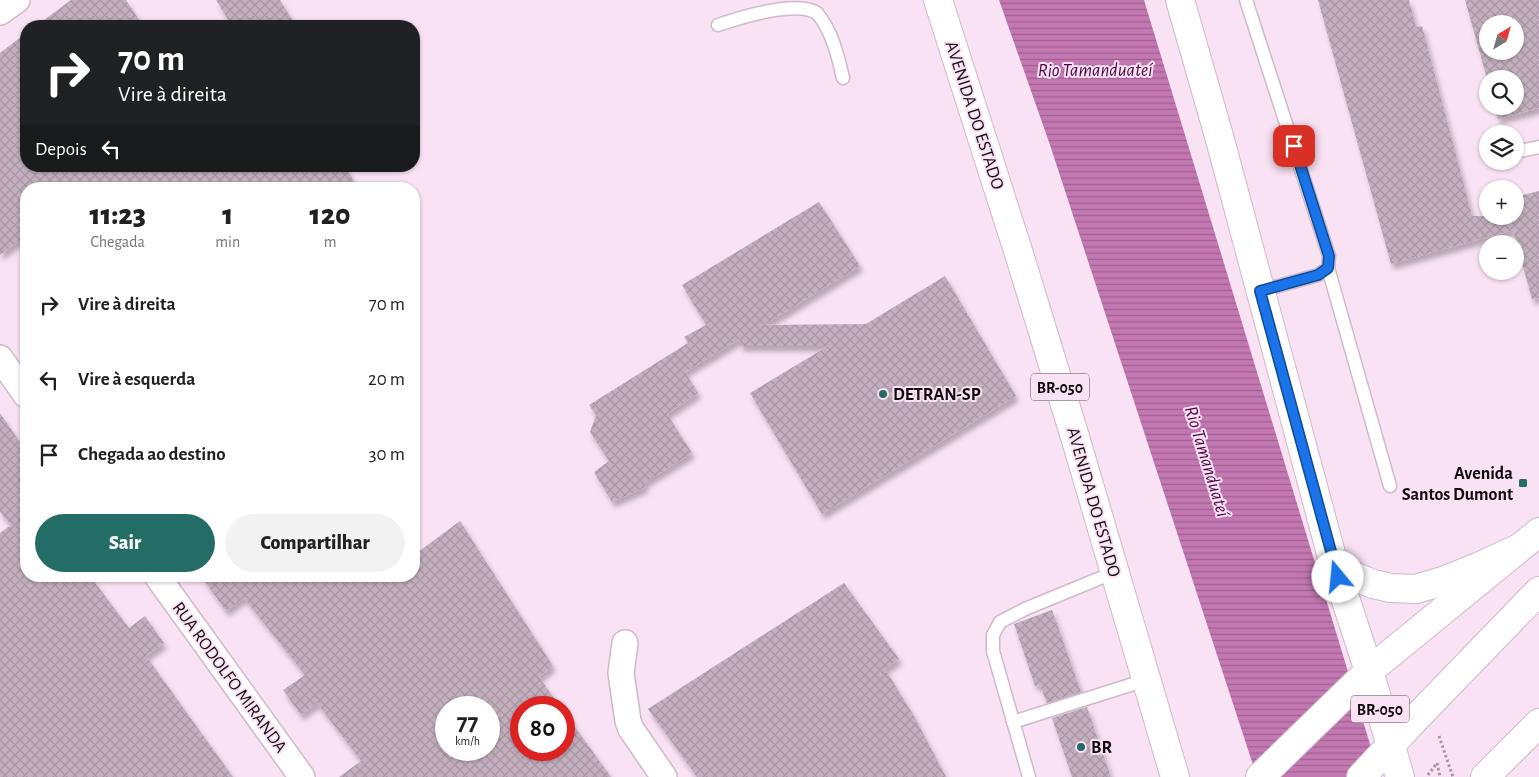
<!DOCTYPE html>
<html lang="pt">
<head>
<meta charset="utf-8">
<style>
	:root { --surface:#fff; --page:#f2f2f2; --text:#202124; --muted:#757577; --accent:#246d66 }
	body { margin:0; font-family:"Alegreya Sans",sans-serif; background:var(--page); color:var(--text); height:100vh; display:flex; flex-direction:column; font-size:19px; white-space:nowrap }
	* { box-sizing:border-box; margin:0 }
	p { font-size:16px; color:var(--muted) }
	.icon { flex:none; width:28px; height:28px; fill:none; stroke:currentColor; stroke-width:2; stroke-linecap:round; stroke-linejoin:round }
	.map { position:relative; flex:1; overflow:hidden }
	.drawer { position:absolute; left:20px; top:182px; width:400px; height:400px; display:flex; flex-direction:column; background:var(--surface); border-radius:20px; box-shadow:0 1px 4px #0004 }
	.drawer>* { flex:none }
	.guide { position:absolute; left:20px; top:20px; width:400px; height:152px; border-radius:20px; box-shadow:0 1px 4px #0004; background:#202124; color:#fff; overflow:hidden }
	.needle { width:32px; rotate:37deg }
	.controls { position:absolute; left:1479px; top:15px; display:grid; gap:10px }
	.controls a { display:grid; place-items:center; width:45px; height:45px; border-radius:50%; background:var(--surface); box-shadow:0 1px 4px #0004; font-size:25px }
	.speed { position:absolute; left:435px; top:696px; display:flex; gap:10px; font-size:25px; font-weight:700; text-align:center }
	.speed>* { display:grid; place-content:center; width:65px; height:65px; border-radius:50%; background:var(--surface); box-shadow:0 1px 4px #0004; line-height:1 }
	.speed small { font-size:12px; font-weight:400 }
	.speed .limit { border:8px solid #d22; background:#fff; color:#111 }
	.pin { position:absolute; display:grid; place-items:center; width:42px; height:42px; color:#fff; margin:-21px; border-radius:10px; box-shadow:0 2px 8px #0006 }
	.me { position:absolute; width:55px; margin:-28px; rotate:343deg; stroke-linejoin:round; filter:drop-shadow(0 0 4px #0008) }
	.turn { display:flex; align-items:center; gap:18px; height:105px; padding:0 15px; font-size:22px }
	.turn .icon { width:65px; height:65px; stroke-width:2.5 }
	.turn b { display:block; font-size:35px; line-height:42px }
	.then { display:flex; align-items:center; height:48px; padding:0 15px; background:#0003; gap:10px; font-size:19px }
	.eta { display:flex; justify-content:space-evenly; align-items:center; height:85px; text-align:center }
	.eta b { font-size:30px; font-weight:800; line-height:35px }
	.action { display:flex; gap:10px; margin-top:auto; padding:10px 15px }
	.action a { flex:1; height:58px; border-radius:30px; background:var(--accent); color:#fff; font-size:20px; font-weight:800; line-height:58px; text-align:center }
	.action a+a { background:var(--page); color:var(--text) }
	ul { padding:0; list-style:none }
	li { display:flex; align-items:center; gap:15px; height:75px; padding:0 15px }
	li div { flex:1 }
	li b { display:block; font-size:19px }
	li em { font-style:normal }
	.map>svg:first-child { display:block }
</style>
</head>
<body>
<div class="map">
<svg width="1539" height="777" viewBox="0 0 1539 777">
	<defs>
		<pattern id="water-rules" width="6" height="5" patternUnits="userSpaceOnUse" patternTransform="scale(1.25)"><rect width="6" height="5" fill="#c378b2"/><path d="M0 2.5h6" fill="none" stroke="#9d618f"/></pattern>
		<pattern id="building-cross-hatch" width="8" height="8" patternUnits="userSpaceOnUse" patternTransform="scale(1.25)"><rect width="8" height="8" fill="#c4afbe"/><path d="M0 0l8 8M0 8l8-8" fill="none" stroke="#a795a2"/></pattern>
		<filter id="shadow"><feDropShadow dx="3" dy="5.5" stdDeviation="2.5" flood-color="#0004"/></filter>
	</defs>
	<rect width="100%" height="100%" fill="#f9e2f3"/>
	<path fill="url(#water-rules)" d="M 999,0 L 1144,0 L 1380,777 L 1257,777 L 1050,145 Z"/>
	<g fill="url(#building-cross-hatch)" fill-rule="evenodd" filter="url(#shadow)">
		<path d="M 71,0 L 126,0 L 143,26 L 36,26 Z"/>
		<path d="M 216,0 L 280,0 L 296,26 L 232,26 Z"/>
		<path d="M 1318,0 L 1409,0 L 1416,27 L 1422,26 L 1472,216 L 1515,216 L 1515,197 L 1539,191 L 1539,298 L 1532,299 L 1513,230 L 1391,264 Z"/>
		<path d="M 1465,0 L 1539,0 L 1539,108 L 1498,119 L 1494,106 L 1515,106 L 1515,79 L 1488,79 L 1488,82 ZM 1488,24 L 1515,24 L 1515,51 L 1488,51 Z"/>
		<path d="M 26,33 L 26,166 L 345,166 L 359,189 L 26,189 L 26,236 L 0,255 L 0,53 Z"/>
		<path d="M 819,202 L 860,266 L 764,325 L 866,324 L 945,276 L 1016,396 L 822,514 L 750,393 L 828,346 L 740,346 L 740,339 L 685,372 L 698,393 L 667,414 L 692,453 L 644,483 L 646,487 L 612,502 L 594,472 L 609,461 L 590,432 L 596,415 L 589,405 L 688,343 L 684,337 L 706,325 L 682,285 Z"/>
		<path d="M 0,413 L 26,451 L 26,576 L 90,576 L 129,628 L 145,616 L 164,643 L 146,656 L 233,777 L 0,777 L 0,533 L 11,525 L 0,512 Z"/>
		<path d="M 460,521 L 553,666 L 539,677 L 561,708 L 521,708 L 521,750 L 564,750 L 564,712 L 611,777 L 339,777 L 361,761 L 317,703 L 301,715 L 283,690 L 305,675 L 244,598 L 226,611 L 201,576 L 414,576 L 414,555 ZM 446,708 L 489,708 L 489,750 L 446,750 Z"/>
		<path d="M 844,583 L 899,659 L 885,669 L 914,716 L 946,777 L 697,777 L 648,709 Z"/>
		<path d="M 1052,610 L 1081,692 L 1047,703 L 1040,685 L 1035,686 L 1014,624 Z"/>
		<path d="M 1087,707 L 1111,777 L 1072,777 L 1052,718 Z"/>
	</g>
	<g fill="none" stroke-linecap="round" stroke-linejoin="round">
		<defs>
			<g id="service">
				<path d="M 1246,0 L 1329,256 L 1328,268 L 1318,275 L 1260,291"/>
				<path d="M 718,25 C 741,17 797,0 817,13 C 832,31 838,56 843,78"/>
				<path d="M 1515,152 L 1539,147"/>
				<path d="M 1328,268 L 1390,486"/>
				<path d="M 1013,722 L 1146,680"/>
				<path d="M 1029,777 L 993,651 L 993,635 L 1000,622 L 1025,609 L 1115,572"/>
			</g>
			<g id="minor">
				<path d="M 0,12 L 17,0"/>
				<path d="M 0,358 L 26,395"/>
				<path d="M 157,576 L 302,777"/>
				<path d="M 625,643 L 621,673 L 628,721 L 631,729 L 664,777"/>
			</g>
			<path id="secondary" d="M 1260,777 L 1369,671 L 1539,532"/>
			<g id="trunk">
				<path d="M 938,0 L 1020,257 L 1075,437 L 1175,777"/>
				<path d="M 1180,0 L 1219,136 L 1333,561 L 1369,671 L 1400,777"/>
				<path d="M 1333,561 L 1354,576 L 1373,584 L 1391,588 L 1416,589 L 1443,581 L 1478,567 L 1517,549"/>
				<path d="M 1361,777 L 1417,717 L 1539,591"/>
				<path d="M 1485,777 L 1539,723"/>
			</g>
		</defs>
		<use href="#service" stroke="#cfbac9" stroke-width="15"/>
		<use href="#minor" stroke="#cfbac9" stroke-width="28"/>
		<use href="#secondary" stroke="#cfbac9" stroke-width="30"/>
		<use href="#trunk" stroke="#cfbac9" stroke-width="30"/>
		<g stroke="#a796a3" stroke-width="3" stroke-dasharray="2.5 2.5" stroke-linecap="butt">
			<path d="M 1439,736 L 1453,777"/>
			<path d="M 1428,775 L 1437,763 L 1440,777"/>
		</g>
		<use href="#service" stroke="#fff" stroke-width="12"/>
		<use href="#minor" stroke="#fff" stroke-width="25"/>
		<use href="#secondary" stroke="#fff" stroke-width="28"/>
		<use href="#trunk" stroke="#fff" stroke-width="28"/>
	</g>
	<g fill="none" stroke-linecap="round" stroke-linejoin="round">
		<defs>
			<path id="route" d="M 1294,146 L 1329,256 L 1328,268 L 1318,275 L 1260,291 L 1338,577"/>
		</defs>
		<use href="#route" stroke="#114b97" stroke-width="12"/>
		<use href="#route" stroke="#1a73e8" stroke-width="9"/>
	</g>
	<g fill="#246d66" stroke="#f9e2f3" stroke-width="2">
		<circle cx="883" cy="394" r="5"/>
		<rect x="1518" y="478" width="10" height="10" rx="2.5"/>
		<circle cx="1081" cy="747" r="5"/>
	</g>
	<g text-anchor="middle" stroke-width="4" stroke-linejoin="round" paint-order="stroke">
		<g fill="#f9e2f3" stroke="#574c54" stroke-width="1">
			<rect x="1031" y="373.5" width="58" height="27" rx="4"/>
			<rect x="1351" y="695.5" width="58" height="27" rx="4"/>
		</g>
		<g font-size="16" font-weight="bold" fill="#120b10">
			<text x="1060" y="393">BR-050</text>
			<text x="1380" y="715">BR-050</text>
		</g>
		<g font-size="18" fill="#120b10" stroke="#f9e2f3">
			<text transform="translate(975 115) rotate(72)" y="6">AVENIDA DO ESTADO</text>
			<text transform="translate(1094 502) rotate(74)" y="6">AVENIDA DO ESTADO</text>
			<text transform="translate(230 677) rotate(54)" y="6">RUA RODOLFO MIRANDA</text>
		</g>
		<g font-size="18" font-weight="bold" fill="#120b10" stroke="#f9e2f3" text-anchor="start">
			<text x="893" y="400">DETRAN-SP</text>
			<text x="1513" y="479" text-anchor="end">Avenida<tspan x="1513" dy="21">Santos Dumont</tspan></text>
			<text x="1091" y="753">BR</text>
		</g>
		<g font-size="19" font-style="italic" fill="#4c0742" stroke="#f9e2f3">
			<text x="1095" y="76">Rio Tamanduateí</text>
			<text transform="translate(1208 461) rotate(73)" y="7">Rio Tamanduateí</text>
		</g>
	</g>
</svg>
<div class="controls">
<a><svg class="needle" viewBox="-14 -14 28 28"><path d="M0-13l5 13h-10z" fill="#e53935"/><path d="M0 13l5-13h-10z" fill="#757577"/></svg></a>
<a><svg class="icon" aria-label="search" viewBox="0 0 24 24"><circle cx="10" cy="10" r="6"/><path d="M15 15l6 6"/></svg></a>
<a><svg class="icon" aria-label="layers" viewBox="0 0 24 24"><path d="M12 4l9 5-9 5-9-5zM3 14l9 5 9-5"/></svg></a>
<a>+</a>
<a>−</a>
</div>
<div class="speed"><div>77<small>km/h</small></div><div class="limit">80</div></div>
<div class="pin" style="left:1294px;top:146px;background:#d93025"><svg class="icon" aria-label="arrive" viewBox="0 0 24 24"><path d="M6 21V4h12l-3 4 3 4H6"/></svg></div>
<svg class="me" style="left:1338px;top:577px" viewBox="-20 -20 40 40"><circle r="19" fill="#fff"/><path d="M0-13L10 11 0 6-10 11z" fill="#1a73e8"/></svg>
<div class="guide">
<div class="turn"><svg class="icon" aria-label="right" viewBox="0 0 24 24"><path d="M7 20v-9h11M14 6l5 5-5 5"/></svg><div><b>70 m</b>Vire à direita</div></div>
<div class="then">Depois<svg class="icon" aria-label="left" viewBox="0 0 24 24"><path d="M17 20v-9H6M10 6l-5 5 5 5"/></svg></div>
</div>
<section class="drawer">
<div class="eta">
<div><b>11:23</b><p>Chegada</p></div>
<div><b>1</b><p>min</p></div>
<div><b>120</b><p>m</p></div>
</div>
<ul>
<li><svg class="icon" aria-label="right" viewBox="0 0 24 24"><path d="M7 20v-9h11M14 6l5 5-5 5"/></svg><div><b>Vire à direita</b></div><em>70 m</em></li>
<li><svg class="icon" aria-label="left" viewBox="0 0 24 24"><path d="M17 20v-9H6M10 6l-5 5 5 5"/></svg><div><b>Vire à esquerda</b></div><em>20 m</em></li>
<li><svg class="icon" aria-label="arrive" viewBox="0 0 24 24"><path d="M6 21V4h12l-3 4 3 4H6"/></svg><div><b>Chegada ao destino</b></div><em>30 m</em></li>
</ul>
<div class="action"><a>Sair</a><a>Compartilhar</a></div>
</section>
</div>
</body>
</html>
